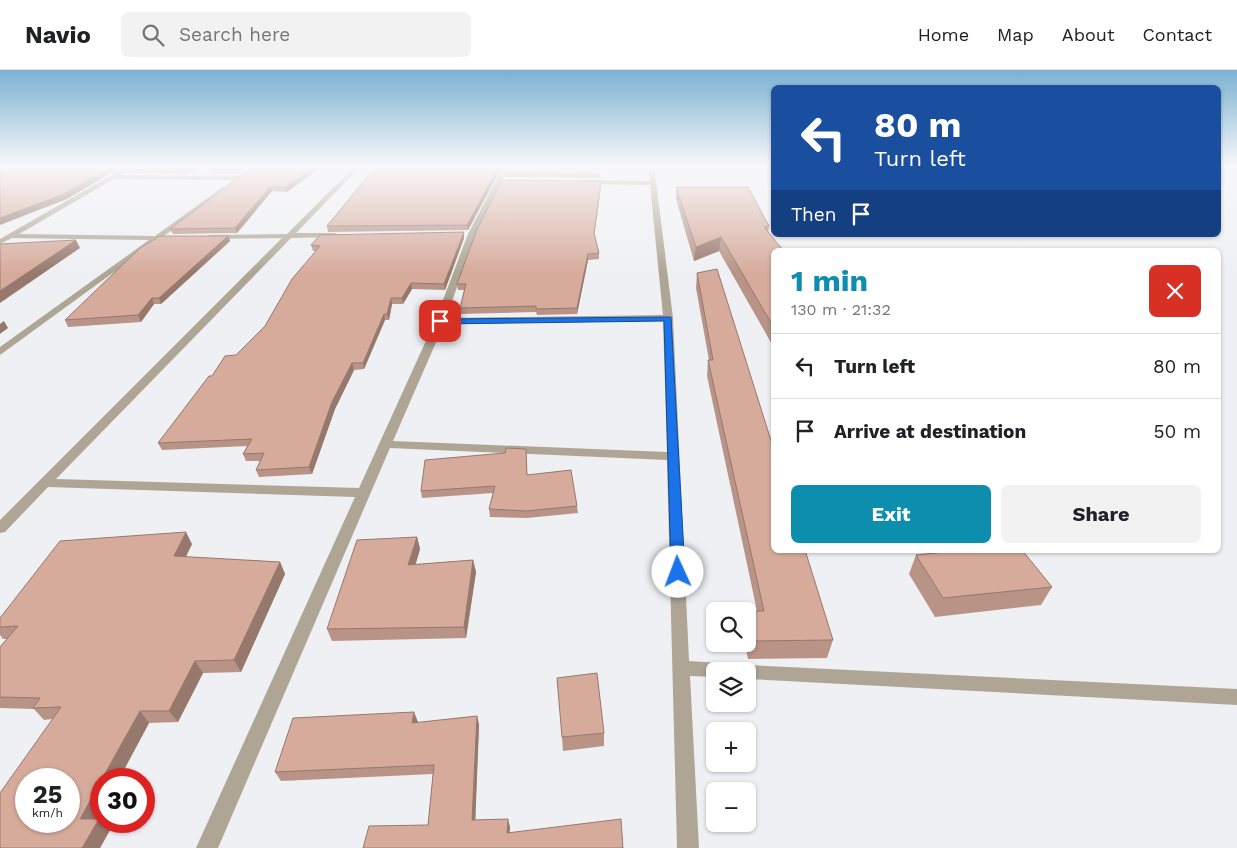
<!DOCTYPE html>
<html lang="en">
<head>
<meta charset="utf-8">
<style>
	:root { --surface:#fff; --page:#f2f2f2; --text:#202124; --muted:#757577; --line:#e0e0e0; --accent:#0e8eae }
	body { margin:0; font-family:"Work Sans",sans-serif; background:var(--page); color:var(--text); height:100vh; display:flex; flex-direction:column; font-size:19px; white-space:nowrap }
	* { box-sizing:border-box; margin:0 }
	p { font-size:16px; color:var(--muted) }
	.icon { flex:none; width:28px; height:28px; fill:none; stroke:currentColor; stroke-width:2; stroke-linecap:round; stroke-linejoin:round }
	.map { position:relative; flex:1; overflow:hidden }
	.side { position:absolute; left:771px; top:178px; width:450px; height:305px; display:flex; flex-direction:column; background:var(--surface); border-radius:8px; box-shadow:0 1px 4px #0004 }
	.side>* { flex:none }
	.hud { position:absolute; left:771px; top:15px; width:450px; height:152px; border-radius:8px; box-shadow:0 1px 4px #0004; background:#1a4fa0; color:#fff; overflow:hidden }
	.tools { position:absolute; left:706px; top:532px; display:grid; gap:10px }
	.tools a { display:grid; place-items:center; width:50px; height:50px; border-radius:8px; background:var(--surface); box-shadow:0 1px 4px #0004; font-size:25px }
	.speed { position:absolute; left:15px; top:698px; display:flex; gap:10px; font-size:25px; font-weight:700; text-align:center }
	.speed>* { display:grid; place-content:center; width:65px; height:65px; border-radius:50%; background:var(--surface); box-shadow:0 1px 4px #0004; line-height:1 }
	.speed small { font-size:12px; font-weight:400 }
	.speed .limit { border:8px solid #d22; background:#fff; color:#111 }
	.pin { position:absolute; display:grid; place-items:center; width:42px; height:42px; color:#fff; margin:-21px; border-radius:10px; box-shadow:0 2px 8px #0006 }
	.me { position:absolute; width:55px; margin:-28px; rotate:358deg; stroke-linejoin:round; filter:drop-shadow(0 0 4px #0008) }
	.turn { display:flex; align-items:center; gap:18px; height:105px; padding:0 20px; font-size:22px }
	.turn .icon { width:65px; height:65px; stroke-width:2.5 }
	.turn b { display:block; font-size:35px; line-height:42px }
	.then { display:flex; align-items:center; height:48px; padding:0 20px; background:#0003; gap:10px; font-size:19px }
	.round { display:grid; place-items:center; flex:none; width:52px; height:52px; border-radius:8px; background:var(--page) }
	.summary { display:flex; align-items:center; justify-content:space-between; height:85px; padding:0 20px }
	h1 { font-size:30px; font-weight:700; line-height:38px; color:var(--accent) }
	.cta { display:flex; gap:10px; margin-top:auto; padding:10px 20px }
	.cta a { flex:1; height:58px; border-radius:8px; background:var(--accent); color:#fff; font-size:20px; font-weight:700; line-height:58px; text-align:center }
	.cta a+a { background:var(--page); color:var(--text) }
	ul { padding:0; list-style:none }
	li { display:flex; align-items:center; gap:15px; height:65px; padding:0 20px; border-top:1px solid var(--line) }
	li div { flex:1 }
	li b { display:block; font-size:19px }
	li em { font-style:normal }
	header { display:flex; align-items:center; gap:30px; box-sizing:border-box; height:70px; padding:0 25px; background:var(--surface); border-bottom:1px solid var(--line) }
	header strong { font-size:24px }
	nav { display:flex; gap:28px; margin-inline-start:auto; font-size:18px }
	.search { width:350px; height:45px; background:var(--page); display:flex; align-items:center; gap:12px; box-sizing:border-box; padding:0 18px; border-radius:8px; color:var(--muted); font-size:19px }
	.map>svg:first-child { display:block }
</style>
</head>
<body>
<header>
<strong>Navio</strong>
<div class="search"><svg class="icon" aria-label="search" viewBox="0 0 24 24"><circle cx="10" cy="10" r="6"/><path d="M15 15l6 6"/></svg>Search here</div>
<nav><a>Home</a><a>Map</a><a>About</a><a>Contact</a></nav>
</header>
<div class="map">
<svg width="1237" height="778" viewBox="0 0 1237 778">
	<rect width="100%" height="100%" fill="#eff0f3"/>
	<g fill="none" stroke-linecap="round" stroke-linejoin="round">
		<g fill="#aea595" fill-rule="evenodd">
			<path d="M 129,95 L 136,95 L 120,105 L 239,106 L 242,108 L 239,110 L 114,109 L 19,164 L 155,166 L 223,117 L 228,118 L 164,166 L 175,166 L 175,170 L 158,170 L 0,285 L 0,277 L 149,170 L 12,168 L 0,174 L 0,169 Z"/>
			<path d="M 356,95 L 362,95 L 296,163 L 335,163 L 339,165 L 338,167 L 291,168 L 56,409 L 359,418 L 435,251 L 468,164 L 504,95 L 510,95 L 476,164 L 446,248 L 663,245 L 650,115 L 586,114 L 583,112 L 586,110 L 650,111 L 648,95 L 654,95 L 673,248 L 689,591 L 737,594 L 743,596 L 748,595 L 1237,619 L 1237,635 L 748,609 L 748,601 L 715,601 L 715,607 L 690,606 L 699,778 L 677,778 L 667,390 L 390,378 L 218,778 L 196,778 L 355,427 L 48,417 L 5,462 L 0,463 L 0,450 L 282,168 L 212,169 L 208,167 L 209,165 L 287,164 ZM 663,251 L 667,382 L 393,371 L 444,254 Z"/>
		</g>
	</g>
	<g fill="#b89386">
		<path d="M 200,95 L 187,104 L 126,103 L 124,99 Z"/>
		<path d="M 206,95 L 250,95 L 237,104 L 213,104 Z"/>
		<path d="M 255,95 L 324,95 L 287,122 L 272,121 L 237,163 L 173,164 L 170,159 Z"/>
		<path d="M 377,95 L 503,95 L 468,160 L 328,162 L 327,156 Z"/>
		<path d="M 506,102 L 600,104 L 600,108 L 506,107 Z"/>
		<path d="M 601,116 L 594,165 L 599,183 L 599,189 L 588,190 L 577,244 L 537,245 L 536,242 L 461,244 L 460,238 L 464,220 L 458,220 L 457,214 Z"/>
		<path d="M 676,117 L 769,156 L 768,162 L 774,180 L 774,278 L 719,181 L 694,191 L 676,129 Z"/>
		<path d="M 228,166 L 230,171 L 161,234 L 154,234 L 141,252 L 68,257 L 65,250 Z"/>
		<path d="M 464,168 L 445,220 L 412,219 L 403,234 L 392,234 L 389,250 L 385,250 L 364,299 L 354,300 L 335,339 L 312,404 L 259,407 L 256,400 L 261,391 L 246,391 L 243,384 L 247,376 L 162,380 L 158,373 L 212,306 L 236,285 L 265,256 L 316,181 L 313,181 L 311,175 Z"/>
		<path d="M 697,203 L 833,570 L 827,588 L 748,589 L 745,574 L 748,574 L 748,541 L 757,541 L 707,306 L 708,290 L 709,290 L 696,218 Z"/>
		<path d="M 526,379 L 527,405 L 577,436 L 578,443 L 527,448 L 490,447 L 489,439 L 493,423 L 422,428 L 421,421 L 505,383 Z"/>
		<path d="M 417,467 L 420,479 L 415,495 L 473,490 L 476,502 L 466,568 L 332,571 L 327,559 Z"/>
		<path d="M 192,474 L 186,487 L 280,492 L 285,504 L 241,602 L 203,603 L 178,652 L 149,653 L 119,709 L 101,709 L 101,742 L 98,749 L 110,760 L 100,778 L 52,649 L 44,650 L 34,639 L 0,638 L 0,577 L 7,569 L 3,569 L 0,565 L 0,557 Z"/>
		<path d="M 946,480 L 1022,480 L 1052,517 L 1041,535 L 935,547 L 909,504 L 916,485 L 947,482 Z"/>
		<path d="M 477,646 L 479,655 L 475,750 L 510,757 L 509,763 L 623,778 L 428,755 L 433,704 L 281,711 L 275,702 L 418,652 L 417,653 Z"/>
		<path d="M 604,663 L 604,676 L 563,681 L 562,667 Z"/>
	</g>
	<g fill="#96786d">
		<path d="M 115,95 L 125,95 L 67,129 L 0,155 L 0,148 Z"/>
		<path d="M 192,95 L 200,95 L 187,104 L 185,99 Z"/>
		<path d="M 242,95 L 250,95 L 237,104 L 236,99 Z"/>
		<path d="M 317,95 L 324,95 L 287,122 L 286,117 Z"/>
		<path d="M 500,95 L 503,95 L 468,160 L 467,155 Z"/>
		<path d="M 601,111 L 601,116 L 594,168 L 594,163 Z"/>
		<path d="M 270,117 L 272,121 L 237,163 L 235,158 Z"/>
		<path d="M 464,162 L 464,168 L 445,220 L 444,214 Z"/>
		<path d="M 228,166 L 230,171 L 161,234 L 159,228 Z"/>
		<path d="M 721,167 L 719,181 L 694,191 L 696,177 Z"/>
		<path d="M 76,170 L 80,178 L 0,233 L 0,221 Z"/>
		<path d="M 588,184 L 588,190 L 577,244 L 577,238 Z"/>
		<path d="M 411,213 L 412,219 L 403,234 L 402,228 Z"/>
		<path d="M 152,228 L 154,234 L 141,252 L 138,245 Z"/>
		<path d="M 391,228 L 392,234 L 389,250 L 387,244 Z"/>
		<path d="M 384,244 L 385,250 L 364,299 L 363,293 Z"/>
		<path d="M 4,251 L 8,258 L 0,264 L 0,254 Z"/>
		<path d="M 352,293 L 354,300 L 335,339 L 312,404 L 309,397 L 332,332 Z"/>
		<path d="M 186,462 L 192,474 L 180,498 L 174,486 Z"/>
		<path d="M 417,467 L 420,479 L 412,507 L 408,495 Z"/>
		<path d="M 473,490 L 476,502 L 466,568 L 464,557 Z"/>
		<path d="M 280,492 L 285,504 L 241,602 L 234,590 Z"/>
		<path d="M 195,591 L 203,603 L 178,652 L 169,641 Z"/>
		<path d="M 140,641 L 149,653 L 119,709 L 102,709 Z"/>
		<path d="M 414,642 L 418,652 L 416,663 L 412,653 Z"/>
		<path d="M 477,646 L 479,655 L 475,759 L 472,750 Z"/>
		<path d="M 101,711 L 101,742 L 92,759 L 80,749 Z"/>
		<path d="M 99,749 L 110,760 L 100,778 L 82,778 Z"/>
		<path d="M 508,749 L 510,757 L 509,772 L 507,763 Z"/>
	</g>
	<g fill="#d6ab9c" stroke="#96786d" fill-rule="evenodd">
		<path d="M 4,95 L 115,95 L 64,124 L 0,148 L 0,97 Z"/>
		<path d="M 130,95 L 192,95 L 185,99 L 124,99 Z"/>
		<path d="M 208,95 L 242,95 L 236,99 L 212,99 Z"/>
		<path d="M 255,95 L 317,95 L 286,117 L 270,117 L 235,158 L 170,159 Z"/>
		<path d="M 377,95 L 500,95 L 467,155 L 327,156 Z"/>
		<path d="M 509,95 L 598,95 L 600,104 L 506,102 Z"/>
		<path d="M 502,110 L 601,111 L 594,163 L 599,183 L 588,184 L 577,238 L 536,239 L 536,236 L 460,238 L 466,214 L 457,214 L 477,159 Z"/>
		<path d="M 676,117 L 748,117 L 769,156 L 764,157 L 783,180 L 774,180 L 774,258 L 721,167 L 696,177 Z"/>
		<path d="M 464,162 L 444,214 L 411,213 L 402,228 L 391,228 L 387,244 L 384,244 L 363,293 L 352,293 L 332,332 L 309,397 L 256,400 L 264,383 L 243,384 L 252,369 L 158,373 L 209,306 L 212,306 L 225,286 L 236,285 L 265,256 L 292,209 L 320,176 L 311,175 L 320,165 Z"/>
		<path d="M 160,166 L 228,166 L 159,228 L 152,228 L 138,245 L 65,250 L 140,178 Z"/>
		<path d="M 76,170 L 0,221 L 0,174 Z"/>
		<path d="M 717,199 L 774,380 L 774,480 L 805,480 L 833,570 L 751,571 L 748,553 L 748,541 L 745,541 L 764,541 L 708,290 L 713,290 L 697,203 Z"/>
		<path d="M 506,378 L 526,379 L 527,405 L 571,400 L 577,436 L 527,441 L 489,439 L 495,416 L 421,421 L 425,390 L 505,383 Z"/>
		<path d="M 186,462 L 174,486 L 280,492 L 234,590 L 195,591 L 169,641 L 140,641 L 102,709 L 101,709 L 101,711 L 80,749 L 99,749 L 82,778 L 0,778 L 0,723 L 61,637 L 33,638 L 40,628 L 0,627 L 0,577 L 18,556 L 0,557 L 0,548 L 60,471 ZM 26,709 L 69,709 L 69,751 L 26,751 Z"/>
		<path d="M 417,467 L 408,495 L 473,490 L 464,557 L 327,559 L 357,470 Z"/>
		<path d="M 964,480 L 1022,480 L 1052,517 L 943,528 L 916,485 Z"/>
		<path d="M 597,603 L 604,663 L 562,667 L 557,608 Z"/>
		<path d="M 414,642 L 412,653 L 477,646 L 472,750 L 508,749 L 507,763 L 621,749 L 623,778 L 363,778 L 369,756 L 428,755 L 434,695 L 275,702 L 293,648 Z"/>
	</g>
	<linearGradient id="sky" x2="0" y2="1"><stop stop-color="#7bb1d1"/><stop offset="0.47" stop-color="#f8f8fa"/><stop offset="1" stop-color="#f8f8fa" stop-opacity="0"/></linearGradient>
	<rect width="1237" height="204" fill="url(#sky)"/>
	<path fill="#1a73e8" stroke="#114b97" d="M 671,247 L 685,502 L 678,507 L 671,502 L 664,251 L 440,254 L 435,251 L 440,249 Z"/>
</svg>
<div class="tools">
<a><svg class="icon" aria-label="search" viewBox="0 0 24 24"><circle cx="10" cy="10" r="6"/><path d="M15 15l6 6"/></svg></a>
<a><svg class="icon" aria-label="layers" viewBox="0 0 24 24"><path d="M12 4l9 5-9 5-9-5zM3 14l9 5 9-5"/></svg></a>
<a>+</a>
<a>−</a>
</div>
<div class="speed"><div>25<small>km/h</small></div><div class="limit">30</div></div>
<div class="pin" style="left:440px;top:251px;background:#d93025"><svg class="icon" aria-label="arrive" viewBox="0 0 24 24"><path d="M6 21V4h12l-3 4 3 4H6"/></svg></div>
<svg class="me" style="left:678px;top:502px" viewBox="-20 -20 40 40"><circle r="19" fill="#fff"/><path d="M0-13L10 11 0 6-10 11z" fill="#1a73e8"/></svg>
<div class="hud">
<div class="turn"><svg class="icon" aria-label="left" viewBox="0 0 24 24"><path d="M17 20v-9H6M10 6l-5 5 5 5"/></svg><div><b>80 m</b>Turn left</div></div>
<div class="then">Then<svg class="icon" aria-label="arrive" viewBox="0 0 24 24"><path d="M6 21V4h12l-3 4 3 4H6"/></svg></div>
</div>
<section class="side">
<div class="summary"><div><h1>1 min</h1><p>130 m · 21:32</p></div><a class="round" style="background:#d93025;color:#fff"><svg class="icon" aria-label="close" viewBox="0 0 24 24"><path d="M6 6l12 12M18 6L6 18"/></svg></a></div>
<ul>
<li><svg class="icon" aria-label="left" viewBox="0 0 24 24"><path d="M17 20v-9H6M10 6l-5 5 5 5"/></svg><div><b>Turn left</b></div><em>80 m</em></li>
<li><svg class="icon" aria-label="arrive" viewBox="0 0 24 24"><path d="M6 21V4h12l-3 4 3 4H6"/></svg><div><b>Arrive at destination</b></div><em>50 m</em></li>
</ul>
<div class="cta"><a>Exit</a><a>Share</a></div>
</section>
</div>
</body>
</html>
